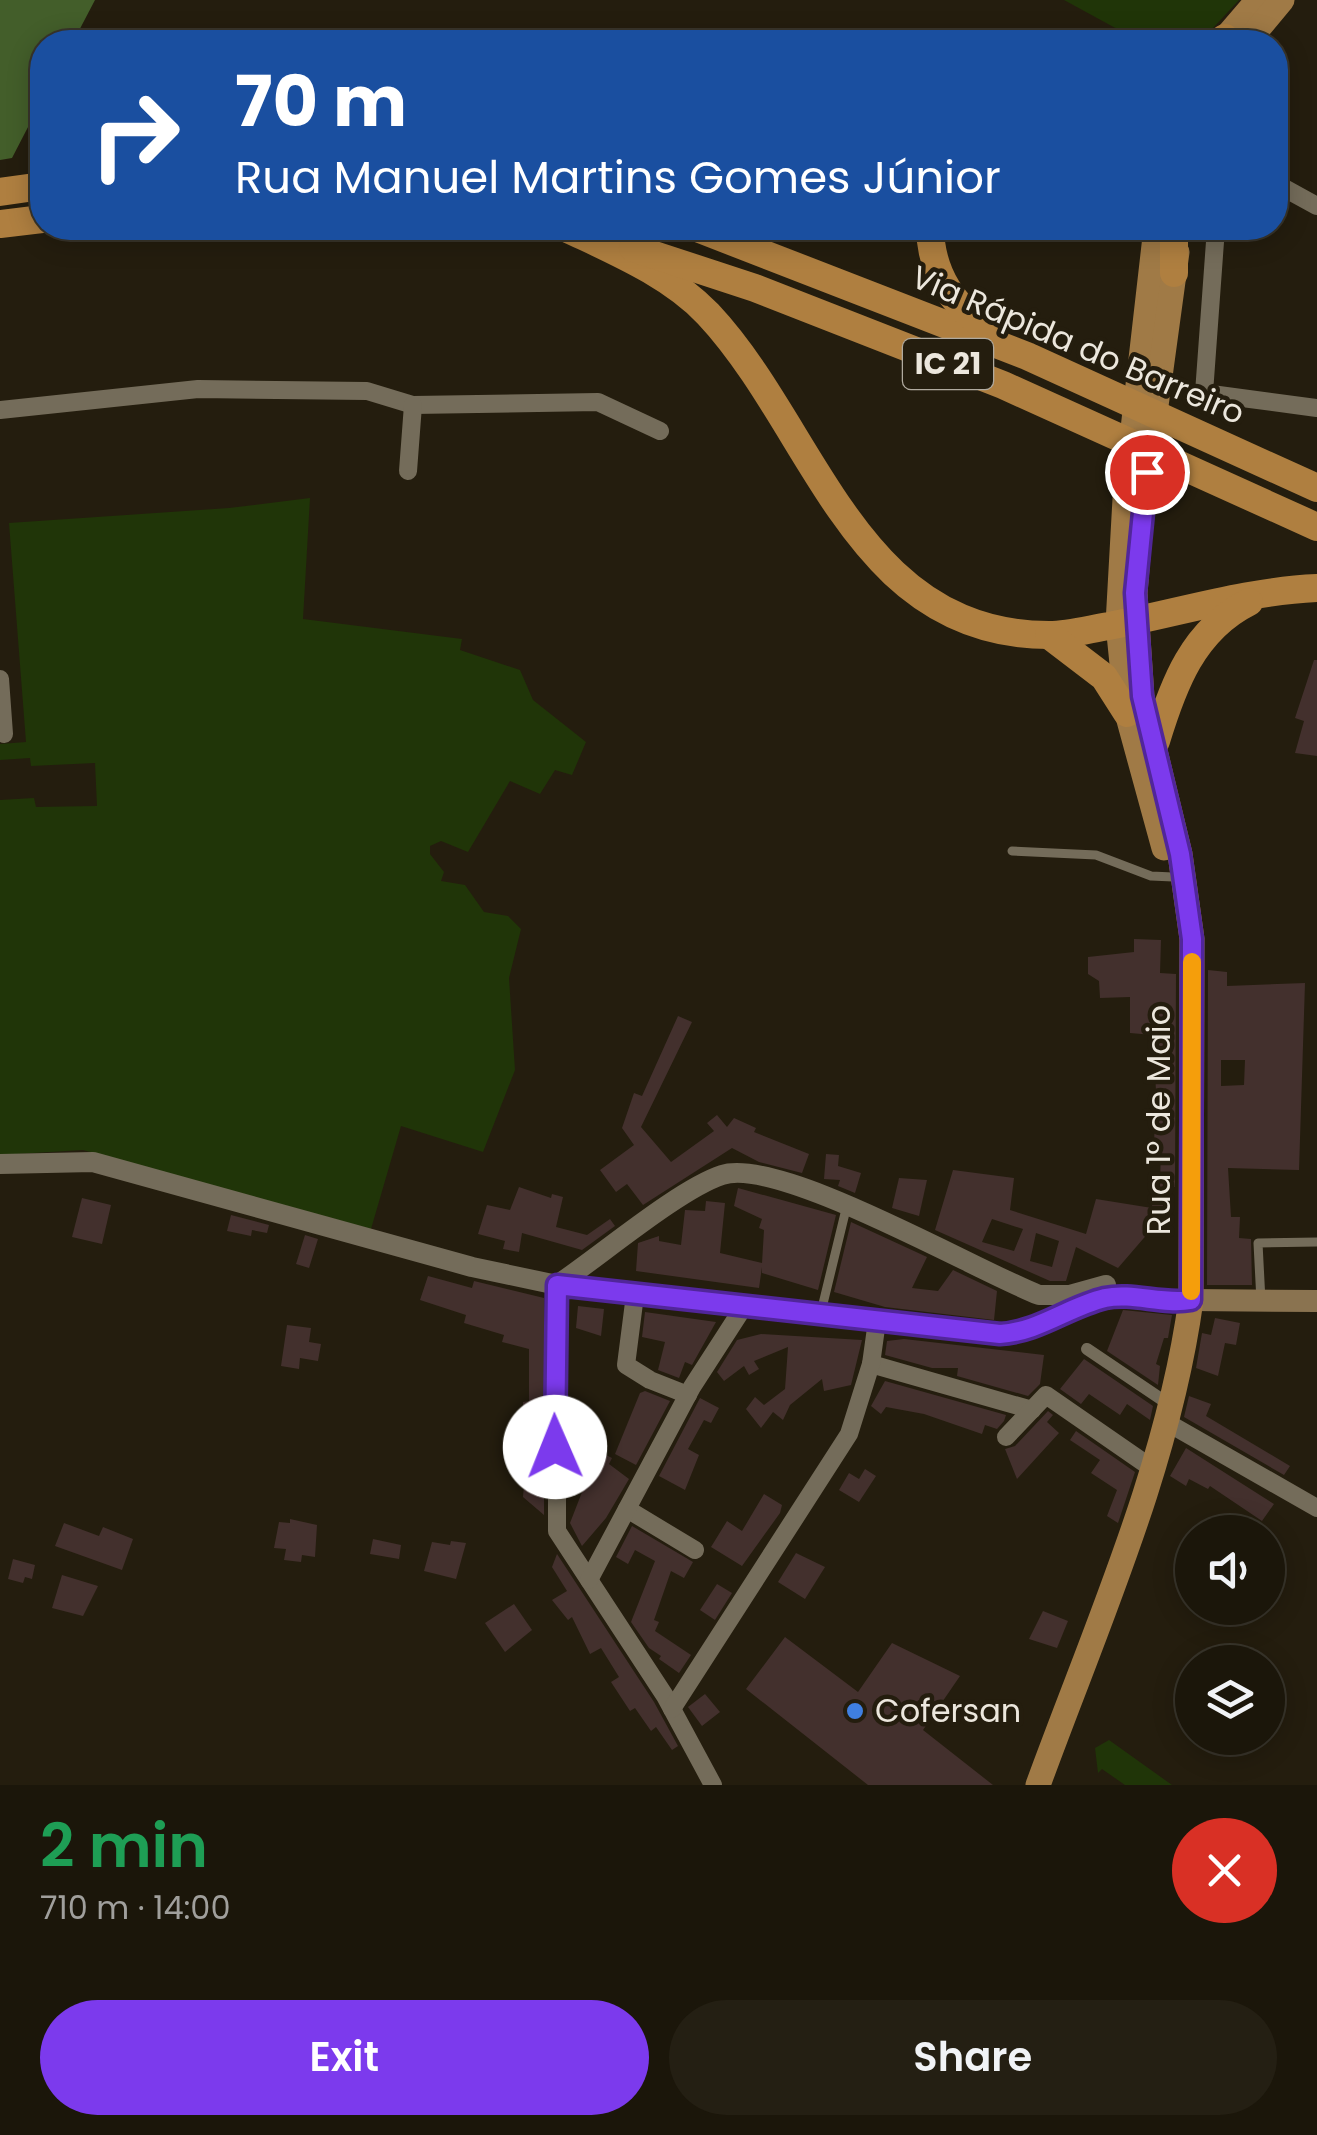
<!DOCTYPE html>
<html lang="en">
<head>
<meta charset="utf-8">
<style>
	:root { --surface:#1b160a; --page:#241f13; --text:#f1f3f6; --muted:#a09f9c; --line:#39352b; --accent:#7c3aed }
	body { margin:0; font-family:Poppins,sans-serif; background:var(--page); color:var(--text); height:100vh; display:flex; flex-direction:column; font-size:38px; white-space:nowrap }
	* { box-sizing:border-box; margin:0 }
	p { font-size:32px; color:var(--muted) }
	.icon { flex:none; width:55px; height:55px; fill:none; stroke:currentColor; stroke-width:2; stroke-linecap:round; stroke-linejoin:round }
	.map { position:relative; height:1785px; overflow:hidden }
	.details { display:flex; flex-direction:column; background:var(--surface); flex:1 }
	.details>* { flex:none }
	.guide { position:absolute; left:30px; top:30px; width:1258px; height:210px; border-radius:40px; box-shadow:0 5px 25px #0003,0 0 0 2px var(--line); background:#1a4fa0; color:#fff; overflow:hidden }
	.tools { position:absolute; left:1175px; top:1515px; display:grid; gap:20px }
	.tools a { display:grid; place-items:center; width:110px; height:110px; border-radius:50%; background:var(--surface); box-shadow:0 5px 25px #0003,0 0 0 2px var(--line); font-size:50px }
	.pin { position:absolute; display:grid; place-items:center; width:85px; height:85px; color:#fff; margin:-42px; border:5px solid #fff; border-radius:50%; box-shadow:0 2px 10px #0007 }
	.me { position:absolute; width:110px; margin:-55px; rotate:359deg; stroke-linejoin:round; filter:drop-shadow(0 0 8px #0008) }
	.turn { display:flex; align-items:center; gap:35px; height:210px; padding:0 40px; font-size:45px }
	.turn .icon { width:130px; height:130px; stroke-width:2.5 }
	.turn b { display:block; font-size:70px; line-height:85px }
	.round { display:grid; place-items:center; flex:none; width:105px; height:105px; border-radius:52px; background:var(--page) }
	.overview { display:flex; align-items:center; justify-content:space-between; height:170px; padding:0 40px }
	h1 { font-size:60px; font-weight:600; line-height:75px; color:#1e9e55 }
	.button { display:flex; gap:20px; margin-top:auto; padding:20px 40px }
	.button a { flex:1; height:115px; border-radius:60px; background:var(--accent); color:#fff; font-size:40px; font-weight:600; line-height:115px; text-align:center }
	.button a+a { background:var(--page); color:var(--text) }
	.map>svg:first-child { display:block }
</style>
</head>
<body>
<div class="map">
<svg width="1317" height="1785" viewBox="0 0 1317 1785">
	<rect width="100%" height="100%" fill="#241d0e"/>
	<g fill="#203508">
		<path d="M 1064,0 L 1239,0 L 1200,42 L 1141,42 Z"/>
		<path d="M 310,498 L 303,619 L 462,639 L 460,650 L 520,670 L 533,700 L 586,742 L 572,775 L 555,770 L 540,794 L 510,781 L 468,852 L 441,841 L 430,846 L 430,854 L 444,872 L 441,881 L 465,885 L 484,912 L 508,916 L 521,929 L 509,978 L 515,1070 L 483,1152 L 401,1126 L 371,1229 L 83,1150 L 0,1155 L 0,800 L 34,798 L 36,807 L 97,806 L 95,763 L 31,766 L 30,758 L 0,760 L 0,744 L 26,742 L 9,523 L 229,508 Z"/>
		<path d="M 1109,1740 L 1172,1785 L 1125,1785 L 1102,1769 L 1098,1773 L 1095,1748 Z"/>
	</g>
	<path fill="#435e2a" d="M 0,0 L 95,0 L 73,42 L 42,42 L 42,100 L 12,158 L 0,160 Z"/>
	<g fill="#43302d" fill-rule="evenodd">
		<path d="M 1314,660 L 1317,660 L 1317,756 L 1295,753 L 1304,721 L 1295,718 Z"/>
		<path d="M 1134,939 L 1161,940 L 1160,973 L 1176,974 L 1175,1187 L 1160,1187 L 1161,1145 L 1154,1145 L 1155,1116 L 1163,1117 L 1164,1092 L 1156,1091 L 1153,1035 L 1130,1033 L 1130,997 L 1100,998 L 1099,981 L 1088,974 L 1088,957 L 1134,952 Z"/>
		<path d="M 1208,970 L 1227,972 L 1227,986 L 1305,983 L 1299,1170 L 1228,1168 L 1231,1217 L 1240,1217 L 1239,1238 L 1251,1239 L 1252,1285 L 1207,1285 ZM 1221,1060 L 1245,1060 L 1244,1085 L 1221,1086 Z"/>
		<path d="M 678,1016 L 692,1022 L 641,1127 L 671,1162 L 714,1131 L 707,1123 L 717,1115 L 727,1127 L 734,1118 L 756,1128 L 754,1132 L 809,1154 L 802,1173 L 759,1162 L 732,1148 L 643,1205 L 627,1184 L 616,1192 L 600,1170 L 634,1145 L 622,1128 L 634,1093 L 642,1096 Z"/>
		<path d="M 826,1154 L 839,1155 L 838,1166 L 861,1173 L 855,1193 L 838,1186 L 840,1180 L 824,1179 Z"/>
		<path d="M 953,1170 L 1014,1178 L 1010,1210 L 1086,1234 L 1096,1199 L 1152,1208 L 1153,1185 L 1174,1203 L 1118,1268 L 1076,1247 L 1066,1281 L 1050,1281 L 935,1230 ZM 992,1219 L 1023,1229 L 1014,1251 L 982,1242 ZM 1036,1233 L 1059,1241 L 1052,1267 L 1030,1261 Z"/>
		<path d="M 899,1178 L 927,1180 L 919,1216 L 892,1208 Z"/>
		<path d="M 519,1187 L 551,1198 L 552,1194 L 563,1197 L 556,1227 L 587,1235 L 610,1219 L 615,1226 L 582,1250 L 522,1233 L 519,1252 L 503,1249 L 505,1241 L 478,1234 L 487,1205 L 510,1210 Z"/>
		<path d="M 738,1188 L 836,1215 L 818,1290 L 762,1273 L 762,1267 L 759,1288 L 636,1271 L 638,1243 L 659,1236 L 659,1241 L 681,1245 L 685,1210 L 705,1211 L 706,1201 L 725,1203 L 720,1253 L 762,1263 L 764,1230 L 759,1228 L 762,1219 L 734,1206 Z"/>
		<path d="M 82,1198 L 111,1205 L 102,1244 L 72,1237 Z"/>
		<path d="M 231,1215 L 269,1225 L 267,1233 L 252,1230 L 251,1236 L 227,1231 Z"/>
		<path d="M 851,1222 L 927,1257 L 912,1288 L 938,1291 L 953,1270 L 997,1291 L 994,1320 L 885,1307 L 834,1292 Z"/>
		<path d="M 305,1235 L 318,1239 L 309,1268 L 296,1264 Z"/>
		<path d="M 428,1276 L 472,1288 L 474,1281 L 544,1298 L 544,1515 L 523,1497 L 527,1447 L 517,1446 L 518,1429 L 523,1428 L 523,1402 L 529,1401 L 529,1349 L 502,1342 L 504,1335 L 464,1323 L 466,1315 L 420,1300 Z"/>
		<path d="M 578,1306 L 604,1309 L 601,1336 L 576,1328 Z"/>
		<path d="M 1123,1310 L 1172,1315 L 1168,1338 L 1164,1338 L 1156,1364 L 1160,1366 L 1158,1385 L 1107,1351 Z"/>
		<path d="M 645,1312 L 716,1322 L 692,1365 L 685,1362 L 679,1378 L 658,1370 L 665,1342 L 642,1337 Z"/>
		<path d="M 1215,1318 L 1240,1323 L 1236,1345 L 1225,1343 L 1218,1376 L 1196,1368 L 1202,1333 L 1211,1335 Z"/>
		<path d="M 287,1325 L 311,1328 L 309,1342 L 321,1344 L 318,1361 L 300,1358 L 299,1369 L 281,1366 Z"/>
		<path d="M 761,1334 L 862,1340 L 851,1385 L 824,1391 L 822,1379 L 790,1405 L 783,1420 L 773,1412 L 761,1428 L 746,1409 L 755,1397 L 764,1405 L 785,1389 L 788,1347 L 754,1361 L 759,1369 L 749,1375 L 744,1366 L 724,1381 L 717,1372 L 737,1340 Z"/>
		<path d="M 904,1339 L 1044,1355 L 1040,1384 L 1028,1396 L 957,1376 L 958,1368 L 932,1368 L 885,1355 L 887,1341 Z"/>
		<path d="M 1084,1359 L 1153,1406 L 1150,1420 L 1127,1404 L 1120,1415 L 1089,1394 L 1081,1404 L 1060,1389 Z"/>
		<path d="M 885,1381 L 1006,1415 L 1004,1421 L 997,1429 L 985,1425 L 982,1434 L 924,1414 L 886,1407 L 881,1414 L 871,1406 Z"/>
		<path d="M 645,1391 L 670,1401 L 636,1465 L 615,1454 L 640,1393 Z"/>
		<path d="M 1189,1396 L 1211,1404 L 1206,1416 L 1290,1466 L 1284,1475 L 1184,1417 Z"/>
		<path d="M 700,1398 L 719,1408 L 711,1423 L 704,1420 L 688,1449 L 699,1455 L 685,1490 L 659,1476 Z"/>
		<path d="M 1048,1411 L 1053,1415 L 1047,1422 L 1059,1433 L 1017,1479 L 1005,1449 L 1015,1446 Z"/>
		<path d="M 1076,1431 L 1135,1472 L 1118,1523 L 1107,1516 L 1117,1490 L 1091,1473 L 1100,1460 L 1070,1440 Z"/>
		<path d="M 1186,1448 L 1274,1504 L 1262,1521 L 1210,1486 L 1208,1489 L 1189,1479 L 1186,1486 L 1170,1476 Z"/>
		<path d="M 598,1451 L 612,1458 L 609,1464 L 629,1479 L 606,1518 L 582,1546 L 570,1523 Z"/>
		<path d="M 865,1469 L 876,1476 L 859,1502 L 839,1490 L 849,1473 L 859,1479 Z"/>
		<path d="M 764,1494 L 782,1505 L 780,1513 L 742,1566 L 711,1547 L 727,1521 L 742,1531 Z"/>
		<path d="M 290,1519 L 317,1525 L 315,1557 L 302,1555 L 301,1562 L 284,1560 L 286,1549 L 274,1548 L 279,1522 L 290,1523 Z"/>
		<path d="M 64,1523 L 99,1536 L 103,1527 L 133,1539 L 122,1570 L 55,1546 Z"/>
		<path d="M 632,1526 L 693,1562 L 684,1578 L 671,1571 L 654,1620 L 659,1622 L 655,1631 L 691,1655 L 679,1673 L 659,1659 L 661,1656 L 649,1648 L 631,1622 L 655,1561 L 635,1550 L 628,1564 L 616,1557 Z"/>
		<path d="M 373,1539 L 401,1545 L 399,1559 L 370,1554 Z"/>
		<path d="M 451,1541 L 466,1543 L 456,1579 L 424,1571 L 432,1542 L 450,1545 Z"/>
		<path d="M 796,1553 L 825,1567 L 805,1599 L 778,1582 Z"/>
		<path d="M 557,1554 L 654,1702 L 678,1746 L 672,1750 L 656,1727 L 651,1731 L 635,1708 L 630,1711 L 611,1682 L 619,1677 L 601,1648 L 590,1654 L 572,1617 L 568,1620 L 552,1600 L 567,1591 L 552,1567 Z"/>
		<path d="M 13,1559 L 35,1565 L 32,1579 L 25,1577 L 23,1583 L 8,1579 Z"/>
		<path d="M 62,1575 L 98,1586 L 83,1616 L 52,1608 Z"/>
		<path d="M 717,1584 L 732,1593 L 715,1620 L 700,1610 Z"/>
		<path d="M 514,1604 L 532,1630 L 505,1652 L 485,1623 Z"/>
		<path d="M 1043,1611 L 1068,1621 L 1057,1648 L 1029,1639 Z"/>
		<path d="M 785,1637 L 858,1692 L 892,1643 L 960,1676 L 923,1730 L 993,1785 L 868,1785 L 746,1689 Z"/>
		<path d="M 705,1694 L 720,1712 L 702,1726 L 688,1707 Z"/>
	</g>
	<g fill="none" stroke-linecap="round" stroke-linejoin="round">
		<g stroke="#746c5a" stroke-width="9">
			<path d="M 1012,851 L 1096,855 L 1151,876 L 1173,877"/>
			<path d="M 1261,1301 L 1258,1243 L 1317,1242"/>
			<path d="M 821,1312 L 847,1205"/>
		</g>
		<path stroke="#746c5a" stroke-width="12" d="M 1087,1349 L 1170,1405"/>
		<g stroke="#746c5a" stroke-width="18">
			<path d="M 1275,183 L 1317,206"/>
			<path d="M 1216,228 L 1204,393 L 1317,408"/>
			<path d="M 0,410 L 198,389 L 367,391 L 413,405 L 598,402 L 660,431"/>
			<path d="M 408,471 L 413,405"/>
			<path d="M 0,679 L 4,734"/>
			<path d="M 557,1285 L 557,1531 L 665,1696 L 713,1785"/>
			<path d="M 635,1295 L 626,1365 L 650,1380 L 688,1395"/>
			<path d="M 871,1364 L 1032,1410"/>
			<path d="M 1168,1423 L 1317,1508"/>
			<path d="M 1006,1437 L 1046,1395 L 1153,1469"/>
			<path d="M 627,1509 L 695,1550"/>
			<path d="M 589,1580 L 692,1387 L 743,1308"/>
			<path d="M 672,1709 L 849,1434 L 871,1364 L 877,1321"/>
		</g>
		<g stroke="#746c5a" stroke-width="20">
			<path d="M 0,1164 L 93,1162 L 472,1267 L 557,1285 L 1000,1334 C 1038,1332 1068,1307 1105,1298 C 1133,1292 1162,1305 1191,1300"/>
			<path d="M 557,1285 C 599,1257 679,1189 722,1175 C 779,1156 977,1271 1039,1295 L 1070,1295 L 1106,1285"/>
		</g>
		<path stroke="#8a7350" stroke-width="22" d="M 1191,1300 L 1317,1301"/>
		<g stroke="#a07a46" stroke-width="25">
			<path d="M 1222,42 L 1258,0"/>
			<path d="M 1247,42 L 1282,0"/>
			<path d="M 1156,228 L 1125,499 L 1118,624 L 1127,713 L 1164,848"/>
			<path d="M 1038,1785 C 1096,1626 1168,1468 1191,1300 L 1192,939 L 1180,854 L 1142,697 L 1135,593 L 1142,508 L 1177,252"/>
		</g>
		<g stroke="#af7f40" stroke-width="28">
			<path d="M 1219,42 L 1225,38"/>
			<path d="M 0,192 L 42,186"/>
			<path d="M 0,224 L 42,219"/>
			<path d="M 566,228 C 614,251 670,274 708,314 C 816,429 855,635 1049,635 C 1069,635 1090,629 1109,626 C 1178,613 1247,591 1317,588"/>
			<path d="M 697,228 L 1027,356 L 1317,488"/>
			<path d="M 930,228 C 931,275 954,308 993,333"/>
			<path d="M 1174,228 L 1174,273"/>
			<path d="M 633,248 L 755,288 L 1003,385 L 1317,527"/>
			<path d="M 1049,635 L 1104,677 L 1127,713"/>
			<path d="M 1156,741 C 1173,685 1193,630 1249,602"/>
		</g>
	</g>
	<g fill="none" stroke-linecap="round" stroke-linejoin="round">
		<defs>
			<path id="route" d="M 555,1447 L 557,1285 L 1000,1334 C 1038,1332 1068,1307 1105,1298 C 1133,1292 1162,1305 1191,1300 L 1192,939 L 1180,854 L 1142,696 L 1135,593 L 1147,472"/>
		</defs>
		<use href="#route" stroke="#51269a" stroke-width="25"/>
		<use href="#route" stroke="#7c3aed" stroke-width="18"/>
		<path stroke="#f59e0b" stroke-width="18" d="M 1191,1291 L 1192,962"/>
	</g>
	<circle fill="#3f7fe0" stroke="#241d0e" stroke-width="4" cx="855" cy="1711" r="10"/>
	<g text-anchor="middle" stroke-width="9" stroke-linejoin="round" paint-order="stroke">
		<rect fill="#241d0e" stroke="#b0aa9f" stroke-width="2.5" x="903" y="339" width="90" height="50" rx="8"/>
		<g font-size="30" font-weight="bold" fill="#ece7dd">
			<text x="948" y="374">IC 21</text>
		</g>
		<g font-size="32" fill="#ece7dd" stroke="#241d0e">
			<text transform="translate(1078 345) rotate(23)" y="11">Via Rápida do Barreiro</text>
			<text transform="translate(1159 1120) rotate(-90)" y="11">Rua 1º de Maio</text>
		</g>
		<g font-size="32" fill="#ece7dd" stroke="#241d0e" text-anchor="start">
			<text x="875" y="1722">Cofersan</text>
		</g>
	</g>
</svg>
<div class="tools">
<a><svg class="icon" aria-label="sound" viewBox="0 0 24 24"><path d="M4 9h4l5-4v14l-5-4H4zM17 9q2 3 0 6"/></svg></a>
<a><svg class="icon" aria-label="layers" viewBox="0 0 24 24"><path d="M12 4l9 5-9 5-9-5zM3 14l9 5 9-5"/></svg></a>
</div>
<div class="pin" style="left:1147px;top:472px;background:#d93025"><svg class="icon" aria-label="arrive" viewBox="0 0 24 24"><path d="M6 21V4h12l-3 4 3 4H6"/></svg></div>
<svg class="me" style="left:555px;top:1447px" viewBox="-20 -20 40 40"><circle r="19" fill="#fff"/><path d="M0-13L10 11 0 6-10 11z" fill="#7c3aed"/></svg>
<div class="guide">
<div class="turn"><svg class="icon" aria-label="right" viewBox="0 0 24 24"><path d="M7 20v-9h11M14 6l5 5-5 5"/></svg><div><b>70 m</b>Rua Manuel Martins Gomes Júnior</div></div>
</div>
</div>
<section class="details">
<div class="overview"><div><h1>2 min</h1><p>710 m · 14:00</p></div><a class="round" style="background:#d93025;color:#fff"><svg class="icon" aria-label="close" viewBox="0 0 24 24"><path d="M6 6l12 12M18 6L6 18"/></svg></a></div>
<div class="button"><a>Exit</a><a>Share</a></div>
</section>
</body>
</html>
